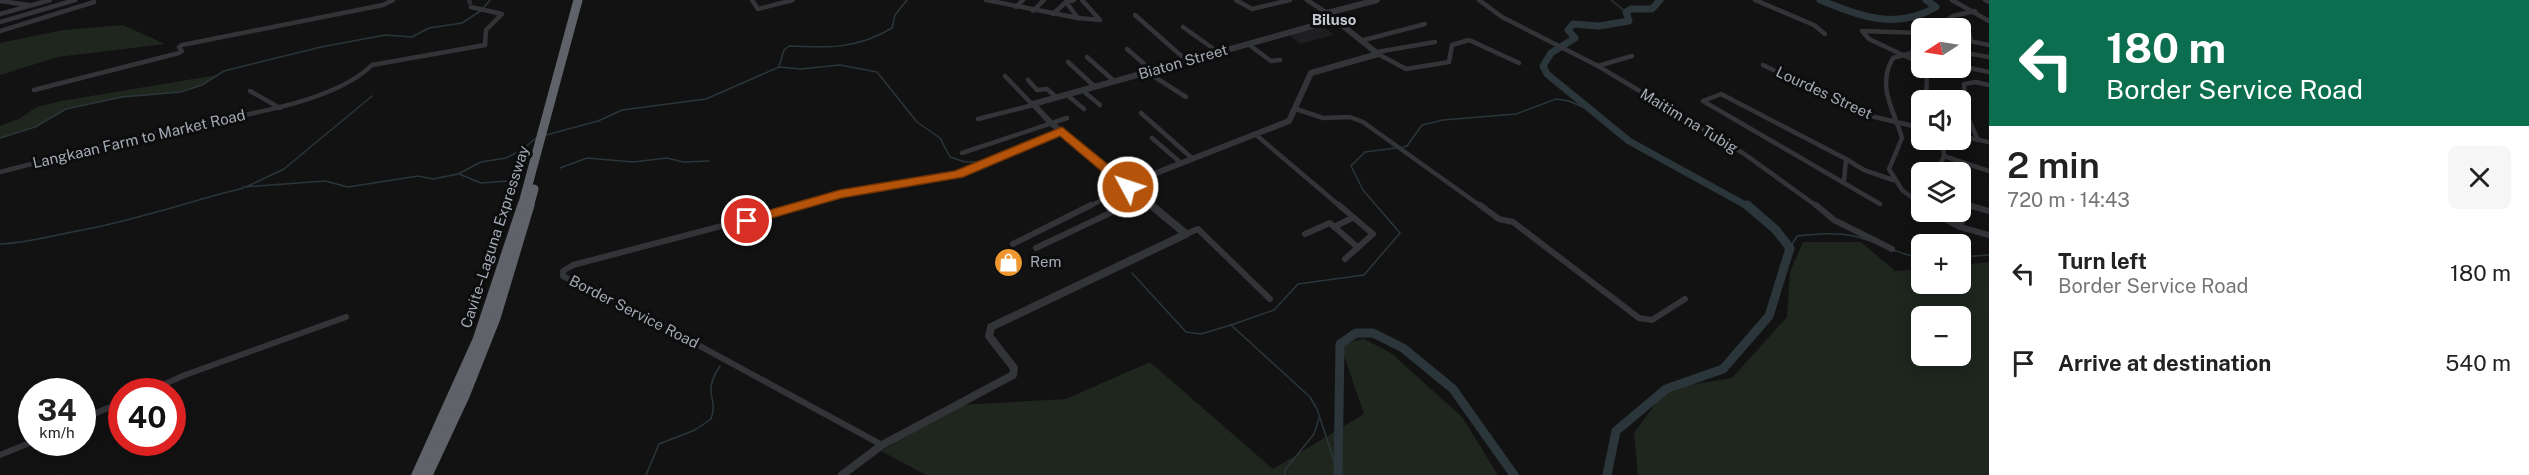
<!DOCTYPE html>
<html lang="en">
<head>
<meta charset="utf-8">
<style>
	:root { --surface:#fff; --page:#f6f6f6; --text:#222; --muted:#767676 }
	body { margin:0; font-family:"Public Sans",sans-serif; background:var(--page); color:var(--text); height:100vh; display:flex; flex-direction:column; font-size:22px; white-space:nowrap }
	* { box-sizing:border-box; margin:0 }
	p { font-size:20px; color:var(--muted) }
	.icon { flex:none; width:33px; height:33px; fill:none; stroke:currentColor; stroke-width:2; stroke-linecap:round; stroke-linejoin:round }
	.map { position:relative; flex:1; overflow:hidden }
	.panel { display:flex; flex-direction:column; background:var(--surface); width:540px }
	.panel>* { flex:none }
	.top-card { background:#0b6e4f; color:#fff; overflow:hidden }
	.needle { width:39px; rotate:258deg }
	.controls { position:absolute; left:1911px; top:18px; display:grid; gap:12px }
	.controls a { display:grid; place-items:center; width:60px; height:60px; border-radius:9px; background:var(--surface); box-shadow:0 3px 15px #0003; font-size:30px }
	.speed { position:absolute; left:18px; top:378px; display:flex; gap:12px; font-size:30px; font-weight:700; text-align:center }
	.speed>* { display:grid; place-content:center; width:78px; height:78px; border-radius:50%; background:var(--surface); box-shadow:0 3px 15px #0003; line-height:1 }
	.speed small { font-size:15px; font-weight:400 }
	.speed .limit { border:9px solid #d22; background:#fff; color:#111 }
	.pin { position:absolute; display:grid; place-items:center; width:51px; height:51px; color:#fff; margin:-26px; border:3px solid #fff; border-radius:50%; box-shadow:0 2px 6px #0007 }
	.me { position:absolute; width:66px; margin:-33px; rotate:310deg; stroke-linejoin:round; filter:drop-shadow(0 0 4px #0008) }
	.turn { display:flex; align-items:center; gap:21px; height:126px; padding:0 18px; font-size:27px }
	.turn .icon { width:78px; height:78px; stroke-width:2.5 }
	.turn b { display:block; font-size:42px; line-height:51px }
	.round { display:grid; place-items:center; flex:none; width:63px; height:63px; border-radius:9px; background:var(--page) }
	.headline { display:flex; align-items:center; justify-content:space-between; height:102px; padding:0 18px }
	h1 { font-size:36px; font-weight:600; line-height:45px }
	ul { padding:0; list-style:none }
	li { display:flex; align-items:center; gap:18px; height:90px; padding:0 18px }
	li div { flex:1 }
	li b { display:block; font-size:22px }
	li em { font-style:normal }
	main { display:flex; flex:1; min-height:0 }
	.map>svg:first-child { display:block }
</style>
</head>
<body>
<main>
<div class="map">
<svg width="1989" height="475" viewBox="0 0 1989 475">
	<rect width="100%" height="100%" fill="#121213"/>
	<path fill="#1e1e20" d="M 1321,25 L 1334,35 L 1300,44 L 1287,34 Z"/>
	<g fill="#1e261e" fill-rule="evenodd">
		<path d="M 123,25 L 165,44 L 58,57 L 0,75 L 0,43 L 63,30 Z"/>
		<path d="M 217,75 L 202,85 L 181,92 L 122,97 L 66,109 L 35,127 L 0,138 L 0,126 L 19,119 L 37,107 L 61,101 Z"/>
		<path d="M 1803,242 L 1861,242 L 1895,271 L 1921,269 L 1922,284 L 1960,284 L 1961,265 L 1989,262 L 1989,475 L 1638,475 L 1634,433 L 1666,389 L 1732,378 L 1787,317 L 1790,272 ZM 1960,316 L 1960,356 L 1922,356 L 1922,316 Z"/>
		<path d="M 1364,339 L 1391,353 L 1462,417 L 1498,475 L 926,475 L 881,451 L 961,405 L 1066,399 L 1150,362 L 1273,469 L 1364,414 L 1340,344 Z"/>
	</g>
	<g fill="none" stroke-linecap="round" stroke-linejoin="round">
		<g stroke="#2b363b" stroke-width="1.5">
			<path d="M 1611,0 L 1626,12"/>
			<path d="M 779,66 L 784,50 L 789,46 C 829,48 857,49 892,28 L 895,15 L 907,0"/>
			<path d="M 546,135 L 598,121 L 622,110 L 706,99 L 779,67 L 801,69 L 840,65 L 877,72 L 917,122 L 940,138 L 950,157 L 965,162 L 980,162"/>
			<path d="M 0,138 L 35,127 L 66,109 L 122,97 L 181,92 L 202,85 L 224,71 L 321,47 L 385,35 L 412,37 L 429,28 L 462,23 L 482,10 L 490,0"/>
			<path d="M 1403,147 L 1407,146 L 1422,125 L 1443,120 L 1516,114 L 1556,99 L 1569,101 L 1594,112"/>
			<path d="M 560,168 L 587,158 L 633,162 L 667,158 L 683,162 L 709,161"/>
			<path d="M 459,174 L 481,183 L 508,181 L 510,186"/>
			<path d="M 248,186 L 284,169 L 372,96"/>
			<path d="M 243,187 L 325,181 L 348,187 L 418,176 L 433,179 L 458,174 L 481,162 L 506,158 L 522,150 L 536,138"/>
			<path d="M 0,244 C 27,243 51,236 77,231 C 134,221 187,202 243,188"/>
			<path d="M 1790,248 L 1797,236 C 1816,234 1835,232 1854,236 C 1878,242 1898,255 1922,258"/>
			<path d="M 1960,257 L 1989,255"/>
			<path d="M 1132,273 L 1186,332 L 1201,334 L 1231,325 L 1310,397 L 1317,409 L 1338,473"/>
			<path d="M 1231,325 L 1274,310 L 1298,284 L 1364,275 L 1400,233 L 1363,190 L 1351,166 L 1365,152 L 1396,148"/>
			<path d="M 646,475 L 659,444 L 695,430 L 711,419 C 719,396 701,395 720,366"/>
			<path d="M 1285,475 L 1285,470 L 1314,434 L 1319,418"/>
		</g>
		<g stroke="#2b363b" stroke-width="7">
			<path d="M 1660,0 L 1652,9 L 1631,9 L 1626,12 L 1629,21 L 1599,26 L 1573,24 L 1568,30 L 1575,38 L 1551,53 L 1543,66 L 1547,74 L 1629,141 L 1749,207"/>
			<path d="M 1820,0 C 1861,16 1895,31 1936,7 L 1926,0"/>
		</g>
		<g stroke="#2b363b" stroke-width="9">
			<path d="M 1338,475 L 1340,344 L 1356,333 L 1373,333 L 1403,348 L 1453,389 L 1514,475"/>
			<path d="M 1607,475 L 1616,431 L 1666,389 L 1723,369 L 1769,316 L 1790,248 L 1776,230 L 1747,205"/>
		</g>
		<path stroke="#2f3033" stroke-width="4.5" stroke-dasharray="4.5 2" stroke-linecap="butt" d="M 469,0 L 471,7"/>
		<g stroke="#333438" stroke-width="4.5">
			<path d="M 752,0 L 758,9 L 793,0"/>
			<path d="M 986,0 L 1078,18 L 1066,2"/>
			<path d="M 1236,0 L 1252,9 L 1290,0"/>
			<path d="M 1307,0 L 1327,13"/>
			<path d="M 1479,0 L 1502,17 L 1598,66 L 1743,153 L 1818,207"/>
			<path d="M 1755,0 L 1814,25 L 1825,34"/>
			<path d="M 1952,0 L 1989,21"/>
			<path d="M 1985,0 L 1989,2"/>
			<path d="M 0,1 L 29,5"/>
			<path d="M 1016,7 L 1023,0"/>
			<path d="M 1033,11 L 1044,0"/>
			<path d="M 0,14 L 50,0"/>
			<path d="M 1053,14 L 1066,2 L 1074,0"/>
			<path d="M 1135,15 L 1186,60"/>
			<path d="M 1078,18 L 1100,20 L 1082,0"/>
			<path d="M 1950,18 L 1968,28 L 1971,41"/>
			<path d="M 0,22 L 75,0"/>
			<path d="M 1183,27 L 1218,52"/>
			<path d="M 1935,28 L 1953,16 L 1975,11"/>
			<path d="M 0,31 L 94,2"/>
			<path d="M 1922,33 L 1862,31 L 1869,39 L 1922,64"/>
			<path d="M 1960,39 L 1989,45"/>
			<path d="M 1364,40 L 1425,24"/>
			<path d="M 1248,44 L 1271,61 L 1280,60"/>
			<path d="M 1127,49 L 1151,70"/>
			<path d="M 1922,50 L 1893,58 C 1876,86 1894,110 1902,138 L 1889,169 L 1902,190 L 1922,205"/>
			<path d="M 1377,52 L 1435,42"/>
			<path d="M 1960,52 L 1989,57"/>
			<path d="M 1378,54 L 1406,69 L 1449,62 L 1452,45 L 1469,40 L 1519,63"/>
			<path d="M 1087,57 L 1114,81"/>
			<path d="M 1068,62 L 1094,86"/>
			<path d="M 1763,65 L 1866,115 L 1922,128"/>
			<path d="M 1598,66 L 1632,56"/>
			<path d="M 1960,66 L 1989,72"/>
			<path d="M 1147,72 L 1186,97"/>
			<path d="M 1028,80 L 1037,90 L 1047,89 L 1056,97"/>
			<path d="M 34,90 L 179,53 L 182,51 L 179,47 L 182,45 L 383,5 L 393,0"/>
			<path d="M 1082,90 L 1100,105"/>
			<path d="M 250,91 L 280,108"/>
			<path d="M 1066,94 L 1084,109"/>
			<path d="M 1926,100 L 1927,75 L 1936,68"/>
			<path d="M 1296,109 L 1323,118 L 1350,117 L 1363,122 L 1482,207"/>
			<path d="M 1141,113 L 1193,159"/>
			<path d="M 978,119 L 1033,105 L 1005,76"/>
			<path d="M 1255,134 L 1341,207"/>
			<path d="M 1960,136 L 1989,142"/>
			<path d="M 1152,138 L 1181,163"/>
			<path d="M 1978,140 L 1966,113 L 1964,84 L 1976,82 L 1989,85"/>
			<path d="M 962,153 L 1067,118"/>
			<path d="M 1944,156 L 1989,171"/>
			<path d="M 1846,159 L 1864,170 L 1893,180"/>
			<path d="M 0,172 C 56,158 113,142 169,130 C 226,117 331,106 372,65 L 485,45 L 486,30 L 502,14 L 471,7"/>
			<path d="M 1937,172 L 1944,156 L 1943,140"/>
			<path d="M 1844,181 L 1846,159 L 1721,94 L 1703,101 L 1880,204"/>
			<path d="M 1960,203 L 1974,207"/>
			<path d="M 797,207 L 840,194 L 958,175 L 1062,131"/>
			<path d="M 1088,207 L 1128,187"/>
			<path d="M 1123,207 L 1142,198"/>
		</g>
		<g stroke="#333438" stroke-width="6">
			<path d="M 802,205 L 573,265 L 563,271 L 563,276 L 585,288 L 595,289 L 882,445"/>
			<path d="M 1339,205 L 1373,234 L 1345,259"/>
			<path d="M 1480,205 L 1499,219 L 1513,222 L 1639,318 L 1652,320 L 1685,299"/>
			<path d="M 1816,205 L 1834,220 L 1892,249"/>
			<path d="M 1968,205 L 1989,211"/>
			<path d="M 1932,212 L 1960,227 L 1989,235"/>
			<path d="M 1334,227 L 1352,218"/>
			<path d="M 1960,227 L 1967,206"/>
			<path d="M 1186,234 L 1198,229 L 1270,299"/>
			<path d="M 1305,234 L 1330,223 L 1355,245"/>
			<path d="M 1013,244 L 1091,205"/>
			<path d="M 1036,248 L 1127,205"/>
			<path d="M 147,392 L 185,375 L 346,317"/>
			<path d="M 82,419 L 122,402"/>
			<path d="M 0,455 L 32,442"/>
		</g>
		<g stroke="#333438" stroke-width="6">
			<path d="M 1327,13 L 1377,0"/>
			<path d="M 1128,184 L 1289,121 L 1311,73 L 1378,54 L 1327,13"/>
			<path d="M 1153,207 L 1051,123 L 1033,104 L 1334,20"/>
		</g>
		<path stroke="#333438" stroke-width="8" d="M 842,475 L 882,445 L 1013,375 L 1014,368 L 989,336 L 991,327 L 1186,234 L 1151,205"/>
		<g stroke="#5f6369" stroke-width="9">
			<path d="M 522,207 L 578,0"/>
			<path d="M 529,207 L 534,189"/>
		</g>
		<g stroke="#5f6369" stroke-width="11">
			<path d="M 417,475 L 478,340 L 523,205"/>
			<path d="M 427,475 L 464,396 L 495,318 L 529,205"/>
		</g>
	</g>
	<path fill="#b45309" stroke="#753606" stroke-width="1.5" d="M 1062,127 L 1127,180 L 1133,181 L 1133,190 L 1124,190 L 1060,136 L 963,177 L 841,198 L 747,225 L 740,221 L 742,218 L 840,190 L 955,171 Z"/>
	<defs>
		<symbol id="shop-disc" viewBox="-11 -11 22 22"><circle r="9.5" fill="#ee972e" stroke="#0d0d0e"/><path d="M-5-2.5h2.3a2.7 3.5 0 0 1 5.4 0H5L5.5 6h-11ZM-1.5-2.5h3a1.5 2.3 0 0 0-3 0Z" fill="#fff"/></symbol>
	</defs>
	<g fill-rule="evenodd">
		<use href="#shop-disc" x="992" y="246" width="33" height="33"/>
	</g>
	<g text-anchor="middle" stroke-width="6" stroke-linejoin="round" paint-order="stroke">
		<g font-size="15" font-weight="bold" fill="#c4c8d0" stroke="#0d0d0e">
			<text x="1334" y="25">Biluso</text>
		</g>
		<g font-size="15" fill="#a3aab4" stroke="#0d0d0e">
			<text transform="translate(1183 62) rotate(-16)" y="5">Biaton Street</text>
			<text transform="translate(1824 93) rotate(25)" y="5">Lourdes Street</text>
			<text transform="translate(1689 121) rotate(31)" y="5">Maitim na Tubig</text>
			<text transform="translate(139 139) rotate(-13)" y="5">Langkaan Farm to Market Road</text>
			<text transform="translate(495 237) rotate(-72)" y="5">Cavite–Laguna Expressway</text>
			<text transform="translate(634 312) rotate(27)" y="5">Border Service Road</text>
		</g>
		<g font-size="15" fill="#a3aab4" stroke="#0d0d0e" text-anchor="start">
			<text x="1030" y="267">Rem</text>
		</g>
	</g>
</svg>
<div class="controls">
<a><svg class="needle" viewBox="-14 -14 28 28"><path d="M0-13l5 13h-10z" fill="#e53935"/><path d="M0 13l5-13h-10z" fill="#767676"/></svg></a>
<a><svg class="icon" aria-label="sound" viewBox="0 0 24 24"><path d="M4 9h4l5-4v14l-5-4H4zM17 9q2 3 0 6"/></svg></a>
<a><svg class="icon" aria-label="layers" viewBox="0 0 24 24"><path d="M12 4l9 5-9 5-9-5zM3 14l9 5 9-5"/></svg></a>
<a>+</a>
<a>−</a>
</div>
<div class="speed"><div>34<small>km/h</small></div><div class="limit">40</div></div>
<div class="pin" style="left:747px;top:221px;background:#d93025"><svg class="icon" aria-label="arrive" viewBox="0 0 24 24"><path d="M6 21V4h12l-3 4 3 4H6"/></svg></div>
<svg class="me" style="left:1128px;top:187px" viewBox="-20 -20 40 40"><circle r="17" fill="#b45309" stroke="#fff" stroke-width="3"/><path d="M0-11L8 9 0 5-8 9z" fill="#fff"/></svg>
</div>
<section class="panel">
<div class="top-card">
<div class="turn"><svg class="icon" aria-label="left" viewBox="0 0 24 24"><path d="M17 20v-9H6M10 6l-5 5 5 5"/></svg><div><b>180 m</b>Border Service Road</div></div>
</div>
<div class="headline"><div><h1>2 min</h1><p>720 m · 14:43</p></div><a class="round"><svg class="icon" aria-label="close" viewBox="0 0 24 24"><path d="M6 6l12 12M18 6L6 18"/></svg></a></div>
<ul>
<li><svg class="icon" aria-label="left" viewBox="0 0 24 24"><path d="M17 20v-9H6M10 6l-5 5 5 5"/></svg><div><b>Turn left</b><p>Border Service Road</p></div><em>180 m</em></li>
<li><svg class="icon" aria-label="arrive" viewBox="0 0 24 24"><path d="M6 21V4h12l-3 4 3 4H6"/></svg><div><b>Arrive at destination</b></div><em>540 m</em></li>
</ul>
</section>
</main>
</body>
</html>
